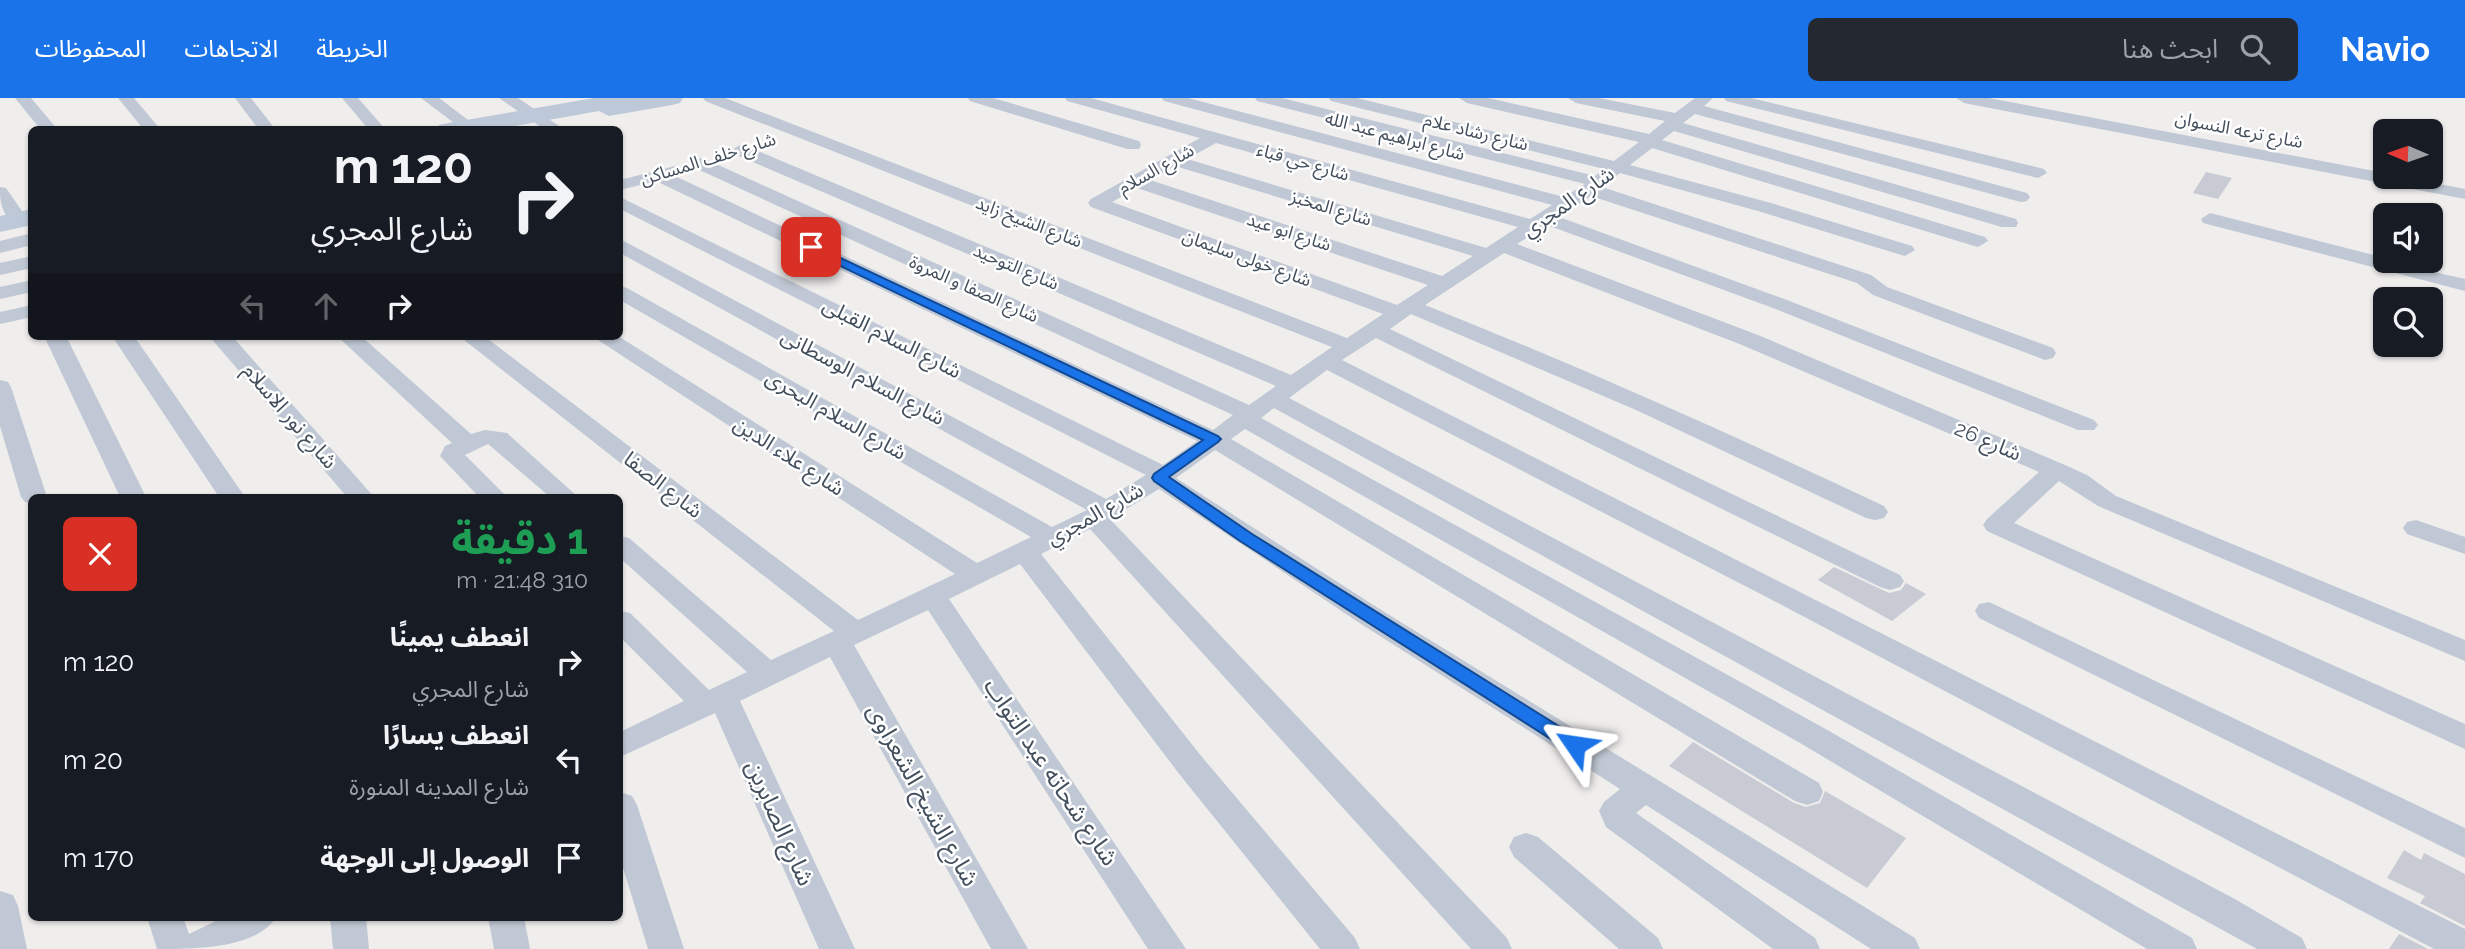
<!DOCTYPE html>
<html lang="ar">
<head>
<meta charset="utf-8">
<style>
	:root { --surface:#171b24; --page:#242831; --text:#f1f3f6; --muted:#9ea1a6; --accent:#1a73e8 }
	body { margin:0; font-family:Raleway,"Noto Sans Arabic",sans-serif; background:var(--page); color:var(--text); direction:rtl; height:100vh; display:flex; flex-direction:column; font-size:26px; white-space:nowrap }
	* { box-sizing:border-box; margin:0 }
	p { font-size:23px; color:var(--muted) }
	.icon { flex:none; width:38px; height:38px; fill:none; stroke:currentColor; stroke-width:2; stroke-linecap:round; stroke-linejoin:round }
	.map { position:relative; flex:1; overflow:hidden; direction:ltr }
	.sheet { position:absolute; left:28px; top:396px; width:595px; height:427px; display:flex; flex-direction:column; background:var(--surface); border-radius:10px; box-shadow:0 2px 5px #0004; direction:rtl }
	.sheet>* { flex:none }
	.top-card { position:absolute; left:28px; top:28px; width:595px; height:214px; border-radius:10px; box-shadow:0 2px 5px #0004; direction:rtl; background:#171b24; color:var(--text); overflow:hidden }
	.needle { width:46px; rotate:272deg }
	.fabs { position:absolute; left:2373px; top:21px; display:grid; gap:14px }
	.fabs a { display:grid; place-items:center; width:70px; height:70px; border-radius:10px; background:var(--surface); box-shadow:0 2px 5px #0004; font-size:35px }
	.pin { position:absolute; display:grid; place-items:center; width:60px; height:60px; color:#fff; margin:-30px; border-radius:14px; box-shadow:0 4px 10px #0006 }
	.me { position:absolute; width:77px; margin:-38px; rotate:302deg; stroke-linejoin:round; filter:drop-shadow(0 0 5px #0008) }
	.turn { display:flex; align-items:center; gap:24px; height:147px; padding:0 35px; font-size:32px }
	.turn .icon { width:91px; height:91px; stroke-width:2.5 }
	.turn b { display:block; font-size:49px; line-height:60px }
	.lanes { display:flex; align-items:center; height:66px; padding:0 35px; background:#0003; justify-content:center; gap:35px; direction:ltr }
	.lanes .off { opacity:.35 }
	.round { display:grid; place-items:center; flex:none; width:74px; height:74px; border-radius:10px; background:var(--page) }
	.summary { display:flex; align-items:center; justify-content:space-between; height:119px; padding:0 35px }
	h1 { font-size:42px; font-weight:700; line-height:52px; color:#1e9e55 }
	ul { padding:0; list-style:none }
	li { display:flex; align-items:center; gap:21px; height:98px; padding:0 35px }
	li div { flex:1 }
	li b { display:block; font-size:26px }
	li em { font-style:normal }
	header { display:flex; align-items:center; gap:42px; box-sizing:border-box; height:98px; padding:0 35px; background:var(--accent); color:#fff }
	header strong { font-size:33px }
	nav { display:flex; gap:38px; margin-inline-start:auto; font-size:24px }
	.search { width:490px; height:63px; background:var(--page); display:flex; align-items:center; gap:18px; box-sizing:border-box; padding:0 24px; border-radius:10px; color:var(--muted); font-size:26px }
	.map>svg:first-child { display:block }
</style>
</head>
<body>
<header>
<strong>Navio</strong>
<div class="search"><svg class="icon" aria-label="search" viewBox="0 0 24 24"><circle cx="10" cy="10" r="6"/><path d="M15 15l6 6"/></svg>ابحث هنا</div>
<nav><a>الخريطة</a><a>الاتجاهات</a><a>المحفوظات</a></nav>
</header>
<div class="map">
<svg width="2465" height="851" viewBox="0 0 2465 851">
	<rect width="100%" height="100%" fill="#f0eded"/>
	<g fill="#c8cbd3">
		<path d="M 2206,74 L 2232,80 L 2218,101 L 2193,95 Z"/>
		<path d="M 1834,469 L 1889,495 L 1901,492 L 1906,485 L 1926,496 L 1892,523 L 1818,482 Z"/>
		<path d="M 1693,644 L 1794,705 L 1806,709 L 1820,705 L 1825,693 L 1906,740 L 1867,790 L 1669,668 Z"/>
		<path d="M 2404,752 L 2421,762 L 2424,755 L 2465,776 L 2465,828 L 2420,805 L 2425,798 L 2387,780 Z"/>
		<path d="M 2399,836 L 2428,851 L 2389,851 Z"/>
	</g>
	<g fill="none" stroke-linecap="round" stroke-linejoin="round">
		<g fill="#bfc8d4" fill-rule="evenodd">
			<path d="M 15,0 L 31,0 L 58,32 L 41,32 Z"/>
			<path d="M 118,0 L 134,0 L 161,32 L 144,32 Z"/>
			<path d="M 235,0 L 251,0 L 276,32 L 259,32 Z"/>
			<path d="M 342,0 L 358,0 L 386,32 L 369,32 Z"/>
			<path d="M 421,0 L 439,0 L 476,28 L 474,32 L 462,31 Z"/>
			<path d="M 499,0 L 518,0 L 565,32 L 545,32 Z"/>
			<path d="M 703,0 L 725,0 L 1347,240 L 1383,216 L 1091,109 L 1088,105 L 1091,101 L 1200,40 L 1067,3 L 1065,0 L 1091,0 L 1530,121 L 1552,107 L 1164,3 L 1162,0 L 1188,0 L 1564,99 L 1585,86 L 1257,3 L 1255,0 L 1282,0 L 1595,78 L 1604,71 L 1331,3 L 1329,0 L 1357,0 L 1614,63 L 1639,44 L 1467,5 L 1459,0 L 1488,0 L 1649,36 L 1665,23 L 1576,5 L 1568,0 L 1599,0 L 1675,15 L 1695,0 L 1713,0 L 1704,8 L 2027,95 L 2030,99 L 2027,103 L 2021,104 L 1695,16 L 1683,25 L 2016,121 L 2018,125 L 2016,129 L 2002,129 L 1674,33 L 1662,42 L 1985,139 L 1988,143 L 1978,149 L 1971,147 L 1652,50 L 1630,67 L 1771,105 L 1912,148 L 1915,152 L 1905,158 L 1898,156 L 1758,113 L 1620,75 L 1602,89 L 1871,177 L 1887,189 L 2053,250 L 2056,255 L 2053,260 L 2045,262 L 1873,197 L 1857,185 L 1591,98 L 1559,119 L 1787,202 L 2094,322 L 2098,327 L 2094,332 L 2078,332 L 1773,210 L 1547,127 L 1517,146 L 1758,237 L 2065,367 L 2087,377 L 2116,398 L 2465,542 L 2465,563 L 2098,408 L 2059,383 L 2014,425 L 2465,626 L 2465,651 L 1987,433 L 1983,427 L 1987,421 L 2039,374 L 1742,247 L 1504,155 L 1425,207 C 1581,269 1733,337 1884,408 L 1888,414 L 1884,420 L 1875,422 L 1866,420 L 1636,312 L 1411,216 L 1390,231 L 1900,477 L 1904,483 L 1900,489 L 1890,492 L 1880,489 L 1376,240 L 1342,262 L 2465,831 L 2465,851 L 2434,851 L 1778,505 L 1327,272 L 1289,300 L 2233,800 L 2302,840 L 2307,851 L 2257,851 L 1274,310 L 1261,320 L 1822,629 L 2192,840 L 2197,851 L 2147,851 L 1800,645 L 1245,331 L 1231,341 L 1819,685 L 1823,694 L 1819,703 L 1807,707 L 1795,703 L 1215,352 L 1176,380 L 1378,510 L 1915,840 L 1920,851 L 1871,851 L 1646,707 L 1636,715 L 1815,840 L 1820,851 L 1773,851 L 1606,729 L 1599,713 L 1604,704 L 1620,691 L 1358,524 L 1159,391 L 1110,421 L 1507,840 L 1512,851 L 1471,851 L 1090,431 L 1041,456 L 1202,659 L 1355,840 L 1360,851 L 1320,851 L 1180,677 L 1020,466 L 949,501 L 1186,851 L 1148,851 L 928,512 L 854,547 L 1028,851 L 991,851 L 830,559 L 740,603 L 855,851 L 819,851 L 715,615 L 620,659 L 620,634 L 684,603 L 620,539 L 620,513 L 630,515 L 709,592 L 747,574 L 620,460 L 620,438 L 629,440 L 771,562 L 834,533 L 459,238 L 484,238 L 858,522 L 955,476 L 592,238 L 618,238 L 977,465 L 1031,439 L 620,202 L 620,188 L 627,190 L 1052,429 L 1087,412 L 620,155 L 620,141 L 1106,401 L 1146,377 L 620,111 L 620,99 L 1163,367 L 1197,343 L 656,83 L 620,92 L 620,82 L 675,68 L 681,69 L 684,73 L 681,77 L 675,78 L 1213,332 L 1233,317 L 693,69 L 690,65 L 699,60 L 705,61 L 1249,307 L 1276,288 L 734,56 L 732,52 L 740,47 L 746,48 L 1291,277 L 1332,249 L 705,3 ZM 1216,45 L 1518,129 L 1486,150 L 1187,61 ZM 1175,68 L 1473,158 L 1442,178 L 1150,82 ZM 1137,90 L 1428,187 L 1397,207 L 1112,104 Z"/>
			<path d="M 968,0 L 993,0 L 1139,43 L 1141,47 L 1139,51 L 1127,51 L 970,3 Z"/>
			<path d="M 1724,0 L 1751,0 L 2044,71 L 2047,75 L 2038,80 L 1726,3 Z"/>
			<path d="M 1956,0 L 1989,0 L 2385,75 L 2385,79 L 2403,79 L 2465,91 L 2465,101 L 1964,5 Z"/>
			<path d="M 0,89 L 6,90 L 22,113 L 20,117 L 6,117 C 0,107 0,100 0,89 Z"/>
			<path d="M 2210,115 L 2385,160 L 2385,163 L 2465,181 L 2465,193 L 2203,125 L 2201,121 Z"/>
			<path d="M 32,135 L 32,147 L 0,155 L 0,143 Z"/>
			<path d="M 32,158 L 32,170 L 0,177 L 0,165 Z"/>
			<path d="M 32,182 L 32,194 L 0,201 L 0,189 Z"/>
			<path d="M 32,207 L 32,219 L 0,226 L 0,214 Z"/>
			<path d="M 44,238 L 66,238 L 146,399 L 120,399 Z"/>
			<path d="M 112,238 L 134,238 L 245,399 L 219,399 Z"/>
			<path d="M 209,238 L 232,238 L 374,399 L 347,399 Z"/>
			<path d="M 337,238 L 361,238 L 471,336 L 485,332 L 507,335 L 578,399 L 550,399 L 488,346 L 465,357 L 507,399 L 479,399 L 440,358 L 445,348 L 452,345 Z"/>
			<path d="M 0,282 L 8,284 L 11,289 L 47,399 L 32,399 L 32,406 L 25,404 L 21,399 L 0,328 Z"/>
			<path d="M 2416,422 L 2465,439 L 2465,456 L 2407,436 L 2403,430 L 2407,424 Z"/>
			<path d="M 1989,504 L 2465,730 L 2465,760 L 1979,520 L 1975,513 L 1979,506 Z"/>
			<path d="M 620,694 L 632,698 L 637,707 L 684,851 L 648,851 L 620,760 Z"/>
			<path d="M 1526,735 L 1538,739 L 1658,840 L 1663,851 L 1619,851 L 1514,759 L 1509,749 L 1514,739 Z"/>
			<path d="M 0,793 L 13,797 L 18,808 L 27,851 L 0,851 Z"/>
			<path d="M 147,819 L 183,819 L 189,836 L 224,819 L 276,819 C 257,851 193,851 157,851 Z"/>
			<path d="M 330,819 L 366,819 L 369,851 L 333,851 Z"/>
			<path d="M 488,819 L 524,819 L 530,851 L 494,851 Z"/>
		</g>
		<g fill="#bdc9d8" fill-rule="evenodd">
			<path d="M 594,0 L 683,0 L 680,5 L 672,7 L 609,18 L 599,13 L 493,32 L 436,32 L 439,27 L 448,25 Z"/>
			<path d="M 32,111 L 32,127 L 0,134 L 0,118 Z"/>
		</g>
	</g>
	<path fill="#1a73e8" stroke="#114b97" stroke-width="2" d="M 811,146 L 1218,338 L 1221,341 L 1218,344 L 1169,379 L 1252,436 L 1581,642 L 1584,647 L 1581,652 L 1575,654 L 1568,652 L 1240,443 L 1154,383 L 1152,380 L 1154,376 L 1203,342 L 807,152 L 805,149 Z"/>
	<g text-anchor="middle" stroke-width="5" stroke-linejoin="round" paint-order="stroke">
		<g font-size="18" fill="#434f5c" stroke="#fff">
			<text transform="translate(2239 32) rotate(11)" y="6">شارع ترعه النسوان</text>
			<text transform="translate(1476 34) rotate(14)" y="6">شارع رشاد علام</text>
			<text transform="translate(1395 38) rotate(15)" y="6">شارع ابراهيم عبد الله</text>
			<text transform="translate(708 61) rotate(-17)" y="6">شارع خلف المساكن</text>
			<text transform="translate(1303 64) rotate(16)" y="6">شارع حي قباء</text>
			<text transform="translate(1156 71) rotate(-29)" y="6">شارع السلام</text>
			<text transform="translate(1331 110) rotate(17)" y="6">شارع المخبز</text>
			<text transform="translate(1029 124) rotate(21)" y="6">شارع الشيخ زايد</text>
			<text transform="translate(1289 134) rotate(18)" y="6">شارع ابو عيد</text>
			<text transform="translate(1247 160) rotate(20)" y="6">شارع خولى سليمان</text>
			<text transform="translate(1016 169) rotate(23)" y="6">شارع التوحيد</text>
			<text transform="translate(974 191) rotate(24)" y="6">شارع الصفا و المروة</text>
		</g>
		<g font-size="21" fill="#434f5c" stroke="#fff">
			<text transform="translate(1568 104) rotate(-35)" y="7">شارع المجري</text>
			<text transform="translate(892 240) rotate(27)" y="7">شارع السلام القبلى</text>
			<text transform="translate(863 279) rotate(28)" y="7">شارع السلام الوسطانى</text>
			<text transform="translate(836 317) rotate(30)" y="7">شارع السلام البحرى</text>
			<text transform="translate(290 318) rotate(49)" y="7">شارع نور الاسلام</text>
			<text transform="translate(1988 343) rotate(23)" y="7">شارع 26</text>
			<text transform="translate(789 358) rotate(33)" y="7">شارع علاء الدين</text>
			<text transform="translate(663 387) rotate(38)" y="7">شارع الصفا</text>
			<text transform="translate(1095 416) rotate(-29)" y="7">شارع المجري</text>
		</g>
		<g font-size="24" fill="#434f5c" stroke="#fff">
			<text transform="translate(1051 674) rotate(56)" y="8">شارع شحاته عبد التواب</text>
			<text transform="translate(923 697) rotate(61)" y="8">شارع الشيخ الشعراوى</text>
			<text transform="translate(780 725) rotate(66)" y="8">شارع الصابرين</text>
		</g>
	</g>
</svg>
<div class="fabs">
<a><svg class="needle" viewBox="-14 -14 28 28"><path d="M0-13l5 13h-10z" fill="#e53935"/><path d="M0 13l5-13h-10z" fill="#9ea1a6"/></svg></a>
<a><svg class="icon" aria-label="sound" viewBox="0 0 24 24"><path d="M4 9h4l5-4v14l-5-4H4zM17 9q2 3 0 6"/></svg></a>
<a><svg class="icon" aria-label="search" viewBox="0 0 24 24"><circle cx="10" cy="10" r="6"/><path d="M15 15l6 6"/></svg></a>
</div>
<div class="pin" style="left:811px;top:149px;background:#d93025"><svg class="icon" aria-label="arrive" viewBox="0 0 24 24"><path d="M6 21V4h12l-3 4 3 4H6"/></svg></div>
<svg class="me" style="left:1575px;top:647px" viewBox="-20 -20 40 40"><path d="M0-17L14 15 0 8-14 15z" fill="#1a73e8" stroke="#fff" stroke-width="4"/></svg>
<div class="top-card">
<div class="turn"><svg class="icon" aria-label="right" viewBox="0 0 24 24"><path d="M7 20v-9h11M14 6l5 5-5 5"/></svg><div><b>120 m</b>شارع المجري</div></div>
<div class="lanes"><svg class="icon off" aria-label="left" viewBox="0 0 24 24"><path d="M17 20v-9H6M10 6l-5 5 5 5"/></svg><svg class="icon off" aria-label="ahead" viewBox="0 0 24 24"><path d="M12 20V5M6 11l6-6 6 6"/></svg><svg class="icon" aria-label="right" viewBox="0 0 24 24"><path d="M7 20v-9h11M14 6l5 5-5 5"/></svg></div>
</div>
<section class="sheet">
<div class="summary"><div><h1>1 دقيقة</h1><p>310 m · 21:48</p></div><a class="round" style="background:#d93025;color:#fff"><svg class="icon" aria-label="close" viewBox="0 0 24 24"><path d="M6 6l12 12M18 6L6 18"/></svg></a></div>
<ul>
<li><svg class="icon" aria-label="right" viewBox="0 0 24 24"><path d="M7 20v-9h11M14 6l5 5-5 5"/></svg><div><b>انعطف يمينًا</b><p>شارع المجري</p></div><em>120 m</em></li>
<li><svg class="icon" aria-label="left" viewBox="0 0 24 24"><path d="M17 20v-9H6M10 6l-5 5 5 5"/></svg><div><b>انعطف يسارًا</b><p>شارع المدينه المنورة</p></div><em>20 m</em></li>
<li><svg class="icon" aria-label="arrive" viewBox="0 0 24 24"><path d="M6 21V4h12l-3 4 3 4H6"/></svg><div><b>الوصول إلى الوجهة</b></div><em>170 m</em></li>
</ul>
</section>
</div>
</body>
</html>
